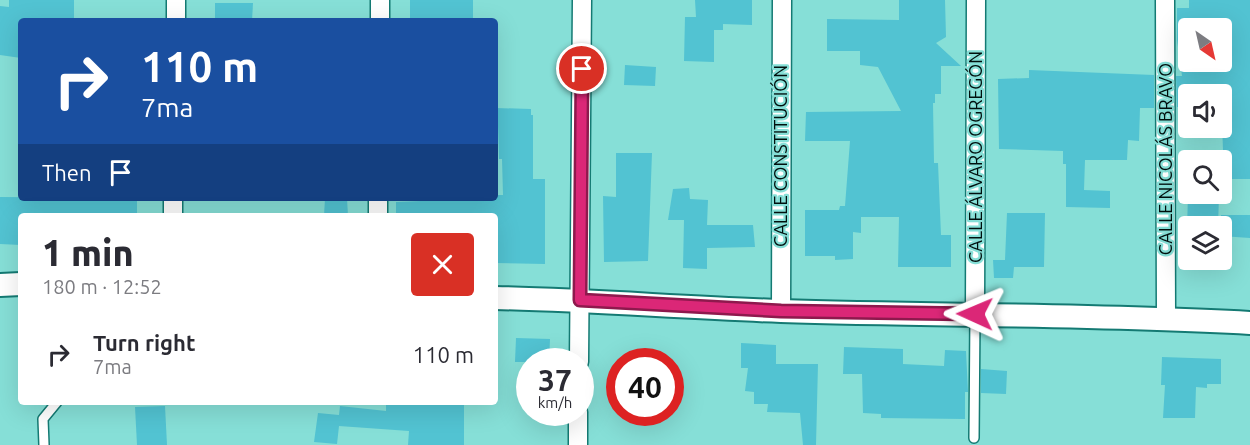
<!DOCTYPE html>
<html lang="en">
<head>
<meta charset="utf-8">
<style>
	:root { --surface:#fff; --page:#f7f7f7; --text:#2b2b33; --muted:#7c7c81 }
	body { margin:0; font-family:Ubuntu,sans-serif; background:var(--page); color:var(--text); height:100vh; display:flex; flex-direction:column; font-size:22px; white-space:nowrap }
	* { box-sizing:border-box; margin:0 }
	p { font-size:20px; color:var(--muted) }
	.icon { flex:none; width:33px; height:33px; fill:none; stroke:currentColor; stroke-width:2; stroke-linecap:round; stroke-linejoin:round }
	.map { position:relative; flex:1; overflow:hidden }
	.side { position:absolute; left:18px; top:213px; width:480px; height:192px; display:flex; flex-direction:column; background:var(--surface); border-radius:6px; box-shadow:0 6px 24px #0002 }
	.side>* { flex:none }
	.hud { position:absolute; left:18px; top:18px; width:480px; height:183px; border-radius:6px; box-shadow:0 6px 24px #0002; background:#1a4fa0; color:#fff; overflow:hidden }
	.needle { width:39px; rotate:146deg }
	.tools { position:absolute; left:1178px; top:18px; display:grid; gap:12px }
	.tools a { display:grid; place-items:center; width:54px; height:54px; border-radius:6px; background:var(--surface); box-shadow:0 6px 24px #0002; font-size:30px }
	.speed { position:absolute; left:516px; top:348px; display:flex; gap:12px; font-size:30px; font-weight:700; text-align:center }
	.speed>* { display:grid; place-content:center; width:78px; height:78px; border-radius:50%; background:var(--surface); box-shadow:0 6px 24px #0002; line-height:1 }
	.speed small { font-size:15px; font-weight:400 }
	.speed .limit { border:9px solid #d22; background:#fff; color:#111 }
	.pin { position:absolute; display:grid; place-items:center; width:51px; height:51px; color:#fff; margin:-26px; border:3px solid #fff; border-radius:50%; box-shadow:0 2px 6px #0007 }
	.me { position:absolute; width:66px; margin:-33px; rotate:271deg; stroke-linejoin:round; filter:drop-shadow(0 0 4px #0008) }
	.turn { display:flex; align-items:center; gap:21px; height:126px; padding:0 24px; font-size:27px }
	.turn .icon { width:78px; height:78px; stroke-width:2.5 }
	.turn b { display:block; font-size:42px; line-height:51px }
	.then { display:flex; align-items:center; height:57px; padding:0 24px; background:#0003; gap:12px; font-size:22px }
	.round { display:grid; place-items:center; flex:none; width:63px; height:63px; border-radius:6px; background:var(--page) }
	.overview { display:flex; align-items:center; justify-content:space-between; height:102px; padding:0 24px }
	h1 { font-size:36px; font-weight:800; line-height:45px }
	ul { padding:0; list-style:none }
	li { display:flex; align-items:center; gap:18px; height:78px; padding:0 24px }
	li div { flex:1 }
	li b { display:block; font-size:22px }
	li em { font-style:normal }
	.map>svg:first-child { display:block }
</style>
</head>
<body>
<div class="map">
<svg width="1250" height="445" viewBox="0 0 1250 445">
	<rect width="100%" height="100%" fill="#86dfd7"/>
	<g fill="#52c3d2" fill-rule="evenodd">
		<path d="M 9,0 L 74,0 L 74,21 L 21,21 L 21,58 L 0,55 L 0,6 L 9,7 Z"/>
		<rect x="410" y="0" width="63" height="21"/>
		<path d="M 695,0 L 752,0 L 752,25 L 723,24 L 723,30 L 714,30 L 714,62 L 684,61 L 685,17 L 696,17 Z"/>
		<path d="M 899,0 L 945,0 L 946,37 L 936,43 L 961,66 L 941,66 L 941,94 L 935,94 L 935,103 L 933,103 L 934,163 L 938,163 L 941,235 L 951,235 L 951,267 L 898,267 L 899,217 L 861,217 L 861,233 L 853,232 L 853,259 L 835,260 L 835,256 L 805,256 L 805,210 L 839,210 L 840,206 L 845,206 L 850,141 L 805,141 L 806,112 L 901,111 L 878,67 L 860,65 L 860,51 L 827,51 L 827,19 L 899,20 Z"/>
		<path d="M 1189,0 L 1250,0 L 1250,179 L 1224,179 L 1221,94 L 1180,95 L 1181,107 L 1177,107 L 1176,76 L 1182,76 L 1177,40 L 1177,8 L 1189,8 ZM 1188,28 L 1221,28 L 1221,62 L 1188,62 Z"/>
		<path d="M 215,3 L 253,3 L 252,21 L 215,21 Z"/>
		<path d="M 625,65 L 656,67 L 655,86 L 624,85 Z"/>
		<path d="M 1029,70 L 1154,75 L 1154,108 L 1140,108 L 1139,141 L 1128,140 L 1127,160 L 1085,160 L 1084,190 L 1110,191 L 1110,208 L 1066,207 L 1066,164 L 1063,164 L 1063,151 L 999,149 L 998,79 L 1029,78 Z"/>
		<path d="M 496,108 L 531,109 L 531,115 L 533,115 L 533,179 L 545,179 L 545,264 L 495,263 L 495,216 L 396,216 L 396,202 L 495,198 L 495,195 L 503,195 L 502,159 L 499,159 L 498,126 L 495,126 Z"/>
		<path d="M 616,153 L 652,153 L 648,261 L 604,262 L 603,196 L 616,197 Z"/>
		<path d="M 689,188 L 690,199 L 708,200 L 707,225 L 753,225 L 755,247 L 707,248 L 707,269 L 683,268 L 684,220 L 668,220 L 673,189 Z"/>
		<path d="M 1188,194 L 1219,196 L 1218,226 L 1188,226 L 1187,230 Z"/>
		<path d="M 0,197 L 137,198 L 137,216 L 21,216 L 21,245 L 0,244 Z"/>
		<path d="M 325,198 L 347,198 L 348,216 L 324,216 Z"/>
		<path d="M 1007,213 L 1045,213 L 1044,267 L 1014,267 L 1013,278 L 994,278 L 993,260 L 1005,260 Z"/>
		<path d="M 1221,215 L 1250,215 L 1250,238 L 1221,236 Z"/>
		<path d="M 516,338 L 550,339 L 549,362 L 515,362 Z"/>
		<path d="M 741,343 L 776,345 L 776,364 L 818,364 L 816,445 L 803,445 L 800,413 L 767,412 L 768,404 L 754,404 L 754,392 L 745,391 L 748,368 L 741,368 Z"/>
		<path d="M 844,347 L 903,349 L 903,364 L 944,366 L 945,350 L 966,351 L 968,392 L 965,392 L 965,419 L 881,418 L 881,414 L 863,413 L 862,374 L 843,374 Z"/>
		<path d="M 1162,357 L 1221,359 L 1221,384 L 1207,384 L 1207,388 L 1196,387 L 1195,418 L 1163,418 L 1165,385 L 1161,385 Z"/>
		<path d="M 981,369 L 1007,371 L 1006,394 L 981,393 Z"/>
		<path d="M 386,402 L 464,402 L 464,445 L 408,445 L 409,431 L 339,426 L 337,444 L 314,442 L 318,413 L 339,415 L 340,406 L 386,411 Z"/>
		<path d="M 165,406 L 167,445 L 137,445 L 135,407 Z"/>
	</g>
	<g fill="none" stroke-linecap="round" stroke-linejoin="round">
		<defs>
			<g id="service">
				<path d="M 974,438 L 975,314"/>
				<path d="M 44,445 L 43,419 L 57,402"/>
			</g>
			<g id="minor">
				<path d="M 1165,0 L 1166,318"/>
				<path d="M 176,21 L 176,0"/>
				<path d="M 380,21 L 380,0"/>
				<path d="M 173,216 L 173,198"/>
				<path d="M 378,216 L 378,198"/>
				<path d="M 781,311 L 782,0"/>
				<path d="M 975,314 L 976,0"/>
				<path d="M 579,362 L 582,0"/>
				<path d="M 578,445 L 578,412"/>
			</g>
			<g id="tertiary">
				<path d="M 0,285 L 21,284"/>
				<path d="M 495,298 C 591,300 686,308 781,311 C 938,316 1094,314 1250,323"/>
			</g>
		</defs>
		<use href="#service" stroke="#147a73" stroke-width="12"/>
		<use href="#minor" stroke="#147a73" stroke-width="21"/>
		<use href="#tertiary" stroke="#147a73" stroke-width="26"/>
		<use href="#service" stroke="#fff" stroke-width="9"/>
		<use href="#minor" stroke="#fff" stroke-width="18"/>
		<use href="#tertiary" stroke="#fff" stroke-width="22"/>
	</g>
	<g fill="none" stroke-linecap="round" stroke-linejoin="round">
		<defs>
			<path id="route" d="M 582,69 L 580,300 L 781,311 L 975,314"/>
		</defs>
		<use href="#route" stroke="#8e194d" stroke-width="15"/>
		<use href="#route" stroke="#db2777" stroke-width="10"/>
	</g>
	<g text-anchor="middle" stroke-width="4.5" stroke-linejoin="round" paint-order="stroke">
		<g font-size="18" fill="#000f0d" stroke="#86dfd7">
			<text transform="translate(781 156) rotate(-90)" y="6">CALLE CONSTITUCIÓN</text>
			<text transform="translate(976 157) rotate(-90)" y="6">CALLE ÁLVARO OGREGÓN</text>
			<text transform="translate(1166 159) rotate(-90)" y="6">CALLE NICOLÁS BRAVO</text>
		</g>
	</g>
</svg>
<div class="tools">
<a><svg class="needle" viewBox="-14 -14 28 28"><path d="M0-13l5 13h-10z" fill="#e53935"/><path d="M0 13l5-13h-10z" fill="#7c7c81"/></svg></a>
<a><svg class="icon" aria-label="sound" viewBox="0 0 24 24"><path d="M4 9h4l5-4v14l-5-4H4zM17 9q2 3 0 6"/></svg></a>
<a><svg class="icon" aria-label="search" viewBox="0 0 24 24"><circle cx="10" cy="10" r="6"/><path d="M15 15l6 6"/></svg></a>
<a><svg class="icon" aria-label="layers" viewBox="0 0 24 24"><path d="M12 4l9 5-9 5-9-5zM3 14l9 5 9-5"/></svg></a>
</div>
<div class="speed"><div>37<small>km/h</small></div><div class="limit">40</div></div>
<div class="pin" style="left:582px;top:69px;background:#d93025"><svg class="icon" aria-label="arrive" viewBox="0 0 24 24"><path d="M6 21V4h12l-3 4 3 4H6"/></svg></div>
<svg class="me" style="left:975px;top:314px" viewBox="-20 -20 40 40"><path d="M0-17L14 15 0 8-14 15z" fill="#db2777" stroke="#fff" stroke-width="4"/></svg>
<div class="hud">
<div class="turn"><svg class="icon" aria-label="right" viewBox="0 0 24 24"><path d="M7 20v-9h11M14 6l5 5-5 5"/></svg><div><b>110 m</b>7ma</div></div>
<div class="then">Then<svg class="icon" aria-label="arrive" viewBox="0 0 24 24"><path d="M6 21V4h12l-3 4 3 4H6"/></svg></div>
</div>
<section class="side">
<div class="overview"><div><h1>1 min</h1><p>180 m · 12:52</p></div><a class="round" style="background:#d93025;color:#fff"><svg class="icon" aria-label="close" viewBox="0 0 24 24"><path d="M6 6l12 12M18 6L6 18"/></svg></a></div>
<ul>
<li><svg class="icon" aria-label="right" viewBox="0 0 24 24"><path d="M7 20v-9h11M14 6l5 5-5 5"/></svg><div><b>Turn right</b><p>7ma</p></div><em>110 m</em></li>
</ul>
</section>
</div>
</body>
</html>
